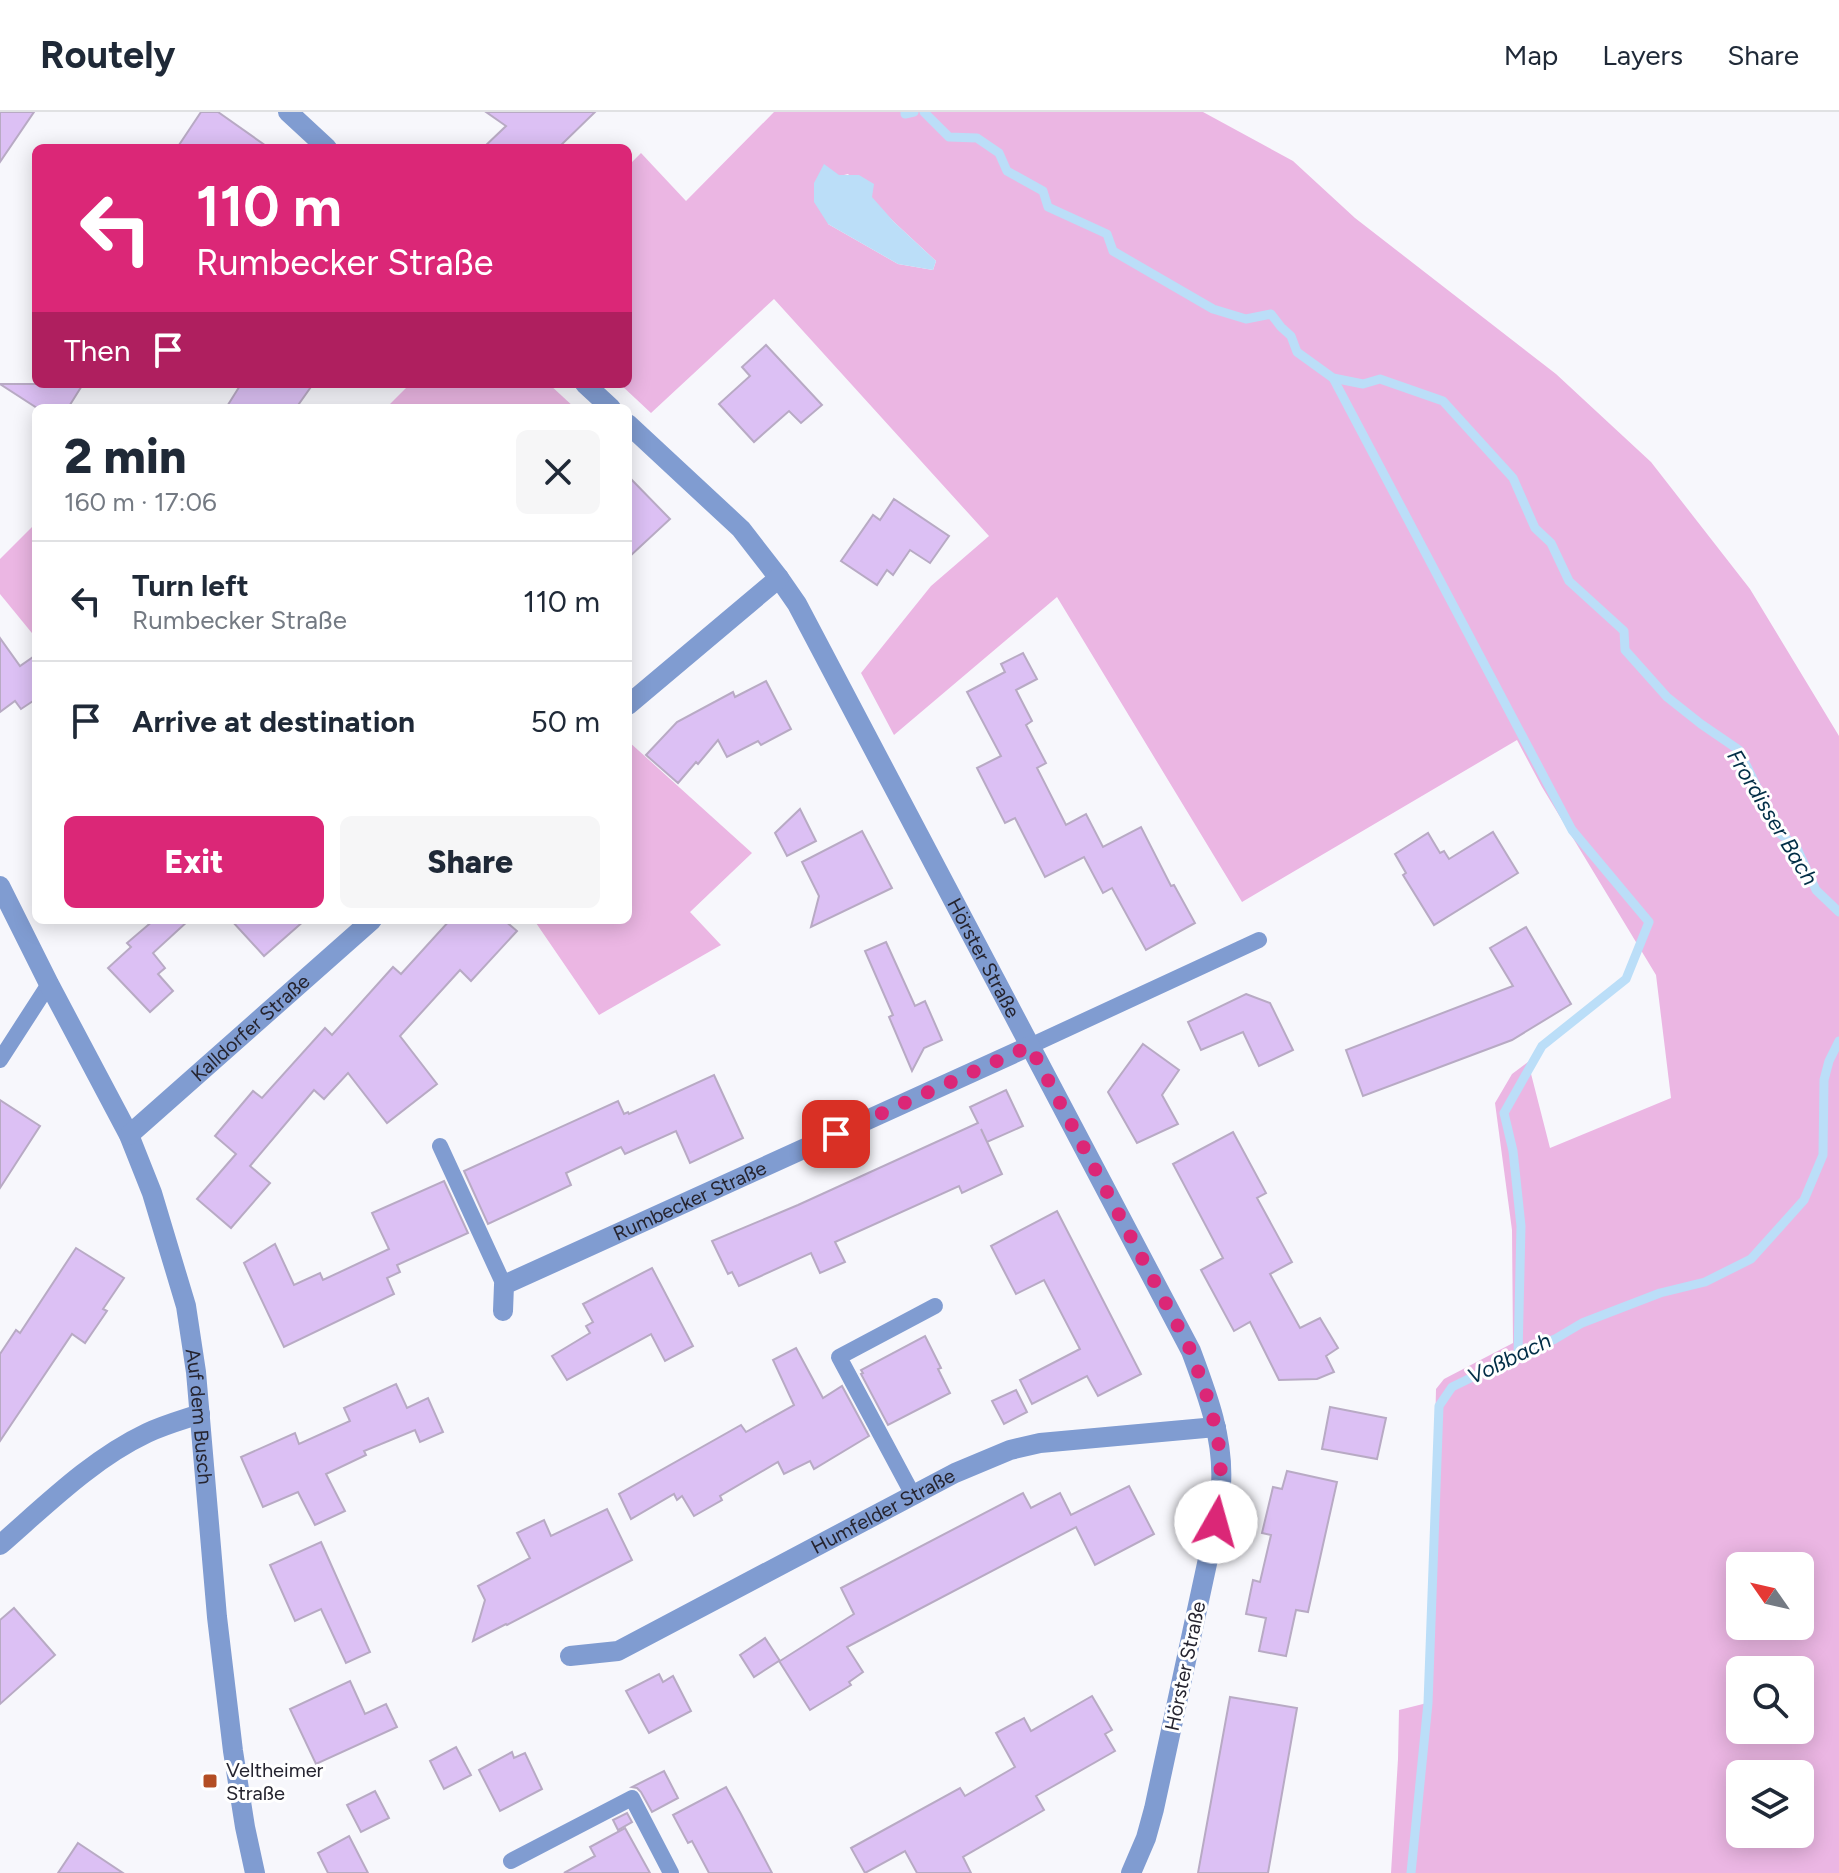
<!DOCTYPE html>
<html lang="en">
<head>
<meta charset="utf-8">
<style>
	:root { --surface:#fff; --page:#f6f6f7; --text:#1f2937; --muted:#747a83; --line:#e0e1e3; --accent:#db2777 }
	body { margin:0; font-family:Figtree,sans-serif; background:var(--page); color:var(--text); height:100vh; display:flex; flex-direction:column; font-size:30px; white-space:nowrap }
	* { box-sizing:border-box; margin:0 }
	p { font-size:26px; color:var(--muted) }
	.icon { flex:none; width:44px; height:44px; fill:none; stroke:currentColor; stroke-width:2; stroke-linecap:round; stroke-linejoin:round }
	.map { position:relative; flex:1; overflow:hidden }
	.drawer { position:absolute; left:32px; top:292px; width:600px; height:520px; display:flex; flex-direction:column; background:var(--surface); border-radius:12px; box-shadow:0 4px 20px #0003 }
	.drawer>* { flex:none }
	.banner { position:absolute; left:32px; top:32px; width:600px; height:244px; border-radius:12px; box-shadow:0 4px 20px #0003; background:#db2777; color:#fff; overflow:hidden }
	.needle { width:52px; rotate:304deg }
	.tools { position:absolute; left:1726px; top:1440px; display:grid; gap:16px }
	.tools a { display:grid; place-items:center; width:88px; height:88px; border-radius:12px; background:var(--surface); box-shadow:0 4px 20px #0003; font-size:40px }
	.pin { position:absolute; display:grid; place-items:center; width:68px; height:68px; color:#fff; margin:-34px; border-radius:16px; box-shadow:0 4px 12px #0006 }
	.me { position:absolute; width:88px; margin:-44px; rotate:7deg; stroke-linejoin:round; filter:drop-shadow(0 0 6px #0008) }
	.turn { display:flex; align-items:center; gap:28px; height:168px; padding:0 32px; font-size:36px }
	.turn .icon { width:104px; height:104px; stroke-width:2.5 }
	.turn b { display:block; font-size:56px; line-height:68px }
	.then { display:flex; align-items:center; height:76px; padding:0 32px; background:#0003; gap:16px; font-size:30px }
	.round { display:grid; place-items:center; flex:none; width:84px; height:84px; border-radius:12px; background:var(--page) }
	.headline { display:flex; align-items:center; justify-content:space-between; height:136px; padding:0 32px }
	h1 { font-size:48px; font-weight:800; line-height:60px }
	.action { display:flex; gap:16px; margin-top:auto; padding:16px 32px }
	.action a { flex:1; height:92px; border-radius:12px; background:var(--accent); color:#fff; font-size:32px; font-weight:800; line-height:92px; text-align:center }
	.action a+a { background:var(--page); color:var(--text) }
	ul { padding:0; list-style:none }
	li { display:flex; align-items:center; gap:24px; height:120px; padding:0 32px; border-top:2px solid var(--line) }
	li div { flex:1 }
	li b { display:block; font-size:30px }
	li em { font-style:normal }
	header { display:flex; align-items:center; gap:48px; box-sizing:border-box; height:112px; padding:0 40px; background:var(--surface); border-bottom:2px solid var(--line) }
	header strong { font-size:38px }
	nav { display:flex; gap:44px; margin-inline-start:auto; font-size:28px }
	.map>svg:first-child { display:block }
</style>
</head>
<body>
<header>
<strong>Routely</strong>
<nav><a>Map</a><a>Layers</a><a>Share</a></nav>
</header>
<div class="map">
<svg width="1839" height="1761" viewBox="0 0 1839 1761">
	<rect width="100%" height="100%" fill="#f7f7fc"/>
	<g fill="#ebb6e3" fill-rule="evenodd">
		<path d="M 774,0 L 1203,0 L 1293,49 L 1355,106 L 1556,262 L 1651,350 L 1750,477 L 1839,624 L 1839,1761 L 1391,1761 L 1398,1647 L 1399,1598 L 1431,1590 L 1431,1492 L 1436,1277 L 1444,1267 L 1513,1231 L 1512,1118 L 1495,991 L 1512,962 L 1528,950 L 1550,1036 L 1671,986 L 1656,863 L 1542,675 L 1517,628 L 1242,790 L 1057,485 L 894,623 L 861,561 L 931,474 L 989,424 L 774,187 L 651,301 L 620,272 L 628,272 L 628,54 L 641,41 L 686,89 ZM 848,62 L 894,110 L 936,149 L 933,158 L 898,152 L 828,112 L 840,64 ZM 1740,1454 L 1800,1454 L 1800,1514 L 1740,1514 ZM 1740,1558 L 1800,1558 L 1800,1618 L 1740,1618 ZM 1740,1662 L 1800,1662 L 1800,1722 L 1740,1722 Z"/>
		<path d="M 410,272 L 549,272 L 575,296 L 386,296 Z"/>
		<path d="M 36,411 L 36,526 L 0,482 L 0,447 Z"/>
		<path d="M 628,629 L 752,741 L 690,800 L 721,833 L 599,903 L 534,808 L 628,808 Z"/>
	</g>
	<path fill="#bbdef8" d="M 824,52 L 839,63 L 859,63 L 874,72 L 872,85 L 894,110 L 936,149 L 933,158 L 898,152 L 828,112 L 814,90 L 814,71 Z"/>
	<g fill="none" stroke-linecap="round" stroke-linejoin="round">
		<g stroke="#bbdef8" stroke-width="9">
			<path d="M 905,0 L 905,2 L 914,0"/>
			<path d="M 924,0 L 949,25 L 977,26 L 999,41 L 1007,59 L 1043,79 L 1048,95 L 1107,122 L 1113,139 L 1213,197 L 1246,207 L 1271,202 L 1281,215 L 1291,224 L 1297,240 L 1333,266 L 1363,272 L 1380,267 L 1443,289 L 1513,366 L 1535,416 L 1551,431 L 1569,469 L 1624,519 L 1625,538 L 1667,585 L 1701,612 L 1739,638 L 1779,721 L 1796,734 L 1816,778 L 1839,800"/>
			<path d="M 1333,266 L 1572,718 L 1649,810 L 1626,867 L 1542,934 L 1504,1001 L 1513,1039 L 1521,1114 L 1518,1243"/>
			<path d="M 1411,1761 L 1428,1591 L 1439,1294 L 1452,1275 L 1518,1243 L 1555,1227 L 1582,1211 L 1660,1181 L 1705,1170 L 1751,1147 L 1804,1088 L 1823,1043 L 1824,968 L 1829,949 L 1839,929"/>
		</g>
	</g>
	<g fill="#dcc0f4" stroke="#b8aac4" stroke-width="2">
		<path d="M 0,0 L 34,0 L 0,50 Z"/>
		<path d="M 201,0 L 218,0 L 269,36 L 177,36 Z"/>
		<path d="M 486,0 L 595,0 L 558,36 L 483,36 L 506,14 Z"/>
		<path d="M 766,233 L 822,293 L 801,311 L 789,299 L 754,330 L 719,292 L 750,264 L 742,255 Z"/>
		<path d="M 0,272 L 83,272 L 68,296 L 37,296 Z"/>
		<path d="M 241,272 L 313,272 L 296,296 L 226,296 Z"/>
		<path d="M 628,364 L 670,407 L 628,446 Z"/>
		<path d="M 894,387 L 949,424 L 930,451 L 910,438 L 893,463 L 887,458 L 877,473 L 841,449 L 873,403 L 880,408 Z"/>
		<path d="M 0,526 L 20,554 L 36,543 L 36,587 L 21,597 L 15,589 L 0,600 Z"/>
		<path d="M 1023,541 L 1037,567 L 1016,578 L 1032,609 L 1026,613 L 1046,651 L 1037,656 L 1066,713 L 1086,702 L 1103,735 L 1141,715 L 1171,774 L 1174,773 L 1195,811 L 1146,838 L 1112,776 L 1103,781 L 1084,745 L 1045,765 L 1015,706 L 1005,711 L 977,656 L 1001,644 L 967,580 L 1005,560 L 1001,552 Z"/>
		<path d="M 766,569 L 791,617 L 761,633 L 758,629 L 727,645 L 718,628 L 698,652 L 696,650 L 678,671 L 646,643 L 677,610 L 733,580 L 735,585 Z"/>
		<path d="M 800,697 L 816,729 L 787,744 L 775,721 Z"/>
		<path d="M 862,719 L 892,776 L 811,815 L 819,784 L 802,750 Z"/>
		<path d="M 1493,720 L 1518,761 L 1434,813 L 1403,763 L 1406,761 L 1395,742 L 1428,721 L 1440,741 L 1444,739 L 1449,747 Z"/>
		<path d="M 154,808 L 189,808 L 153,841 L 165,856 L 158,862 L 173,879 L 150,900 L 108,856 L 131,835 L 127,831 Z"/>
		<path d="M 231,808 L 305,808 L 264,844 Z"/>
		<path d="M 450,808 L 504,808 L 517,819 L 471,869 L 460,858 L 400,924 L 437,972 L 387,1011 L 348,961 L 324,987 L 314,978 L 250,1054 L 270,1071 L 231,1116 L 197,1087 L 236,1042 L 215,1024 L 253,979 L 262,986 L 325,916 L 332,923 L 393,855 L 401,862 Z"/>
		<path d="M 1526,815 L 1571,892 L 1512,928 L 1363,984 L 1346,938 L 1513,874 L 1490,836 Z"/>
		<path d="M 886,830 L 915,894 L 925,889 L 942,928 L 924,936 L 912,959 L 889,905 L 893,903 L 865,839 Z"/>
		<path d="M 1246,882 L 1270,891 L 1293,938 L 1259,954 L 1243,920 L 1201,938 L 1188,910 Z"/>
		<path d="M 1143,932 L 1179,958 L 1162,983 L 1178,1012 L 1137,1031 L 1108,980 Z"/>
		<path d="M 714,963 L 743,1026 L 690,1051 L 676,1019 L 625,1042 L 621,1035 L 566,1061 L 571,1073 L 488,1112 L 464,1059 L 618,989 L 624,1002 L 628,1000 L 629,1002 Z"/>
		<path d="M 1006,978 L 1023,1014 L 987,1030 L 981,1017 L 1002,1062 L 962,1081 L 959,1074 L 835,1130 L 845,1150 L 820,1161 L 811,1141 L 739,1174 L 732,1160 L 728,1162 L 712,1129 L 798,1093 L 978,1011 L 970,995 Z"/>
		<path d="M 0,988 L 40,1014 L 0,1076 Z"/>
		<path d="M 1233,1020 L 1266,1081 L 1257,1086 L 1292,1150 L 1270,1162 L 1300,1216 L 1320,1206 L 1338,1236 L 1326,1244 L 1334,1260 L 1317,1267 L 1279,1268 L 1250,1210 L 1234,1219 L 1201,1158 L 1223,1146 L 1173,1052 Z"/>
		<path d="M 444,1069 L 468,1121 L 397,1153 L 400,1160 L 387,1166 L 394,1182 L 284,1235 L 244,1151 L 275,1132 L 294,1173 L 320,1161 L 323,1168 L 389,1137 L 372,1101 Z"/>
		<path d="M 1057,1099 L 1141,1262 L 1098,1284 L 1087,1264 L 1032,1292 L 1020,1268 L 1080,1237 L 1044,1168 L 1016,1182 L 991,1134 Z"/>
		<path d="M 76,1136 L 124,1166 L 103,1197 L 107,1199 L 85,1231 L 72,1222 L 0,1329 L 0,1242 L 16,1218 L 20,1221 Z"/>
		<path d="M 652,1156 L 693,1234 L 665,1249 L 651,1222 L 567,1268 L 552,1244 L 590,1221 L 586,1214 L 593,1210 L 583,1192 Z"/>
		<path d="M 925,1224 L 941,1256 L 938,1257 L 950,1281 L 888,1313 L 861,1262 L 863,1261 L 861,1258 Z"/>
		<path d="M 796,1236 L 823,1286 L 842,1274 L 869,1324 L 814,1357 L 810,1349 L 784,1362 L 778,1350 L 720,1384 L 722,1388 L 694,1404 L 682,1384 L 677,1388 L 674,1382 L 631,1407 L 619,1382 L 741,1313 L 746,1320 L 794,1293 L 773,1248 Z"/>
		<path d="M 396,1272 L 407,1296 L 428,1286 L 443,1320 L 420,1330 L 415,1318 L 364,1339 L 366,1343 L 326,1362 L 345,1399 L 315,1413 L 298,1380 L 263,1395 L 241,1345 L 295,1321 L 299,1332 L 350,1309 L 344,1296 Z"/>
		<path d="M 1016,1278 L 1027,1300 L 1004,1312 L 992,1289 Z"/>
		<path d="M 1330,1295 L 1386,1306 L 1377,1347 L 1322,1337 Z"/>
		<path d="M 1287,1359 L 1337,1370 L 1308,1500 L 1296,1498 L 1286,1544 L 1259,1539 L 1266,1506 L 1246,1502 L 1253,1468 L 1260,1470 L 1271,1423 L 1262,1421 L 1273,1375 L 1282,1377 Z"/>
		<path d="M 1129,1374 L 1154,1422 L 1095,1453 L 1076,1415 L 847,1535 L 863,1560 L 849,1570 L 851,1573 L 810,1598 L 779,1549 L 754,1565 L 740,1543 L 765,1526 L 780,1549 L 854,1502 L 841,1476 L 1023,1381 L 1031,1396 L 1060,1381 L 1071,1403 Z"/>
		<path d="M 607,1397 L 632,1448 L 507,1513 L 506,1512 L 473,1529 L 485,1488 L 478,1474 L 530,1446 L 517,1421 L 544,1408 L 551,1424 Z"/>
		<path d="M 321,1430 L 370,1540 L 346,1551 L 321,1497 L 295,1509 L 270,1453 Z"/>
		<path d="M 14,1496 L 55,1543 L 0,1592 L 0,1508 Z"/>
		<path d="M 659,1562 L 663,1570 L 673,1564 L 691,1599 L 649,1621 L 626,1579 Z"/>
		<path d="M 350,1569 L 365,1602 L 386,1592 L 397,1615 L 316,1652 L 290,1597 Z"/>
		<path d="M 1092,1584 L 1112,1618 L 1105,1622 L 1115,1639 L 1036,1684 L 1044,1698 L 963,1745 L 971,1761 L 917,1761 L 905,1739 L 865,1761 L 851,1736 L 960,1676 L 965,1684 L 1015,1655 L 996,1621 L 1024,1606 L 1031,1619 Z"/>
		<path d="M 1230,1585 L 1297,1596 L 1268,1761 L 1198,1761 Z"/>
		<path d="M 456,1635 L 471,1663 L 444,1677 L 430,1649 Z"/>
		<path d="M 512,1640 L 514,1646 L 525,1641 L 542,1677 L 500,1699 L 479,1658 Z"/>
		<path d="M 664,1659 L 678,1686 L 652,1700 L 641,1680 L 637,1676 L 632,1675 Z"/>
		<path d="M 726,1675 L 741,1702 L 772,1761 L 709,1761 L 692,1729 L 688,1731 L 673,1703 Z"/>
		<path d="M 375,1679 L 389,1706 L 361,1720 L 347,1693 Z"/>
		<path d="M 627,1701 L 632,1710 L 618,1718 L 613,1708 Z"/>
		<path d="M 625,1716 L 650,1761 L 564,1761 L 595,1744 L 590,1735 Z"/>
		<path d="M 349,1724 L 368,1761 L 328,1761 L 318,1741 Z"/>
		<path d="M 78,1731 L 123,1761 L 58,1761 Z"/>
	</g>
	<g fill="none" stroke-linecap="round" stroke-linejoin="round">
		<g stroke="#809cd1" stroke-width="16">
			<path d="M 1030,934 L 1259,828"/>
			<path d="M 0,948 L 49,872"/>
			<path d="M 440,1034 L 504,1173"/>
			<path d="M 913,1383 L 839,1245 L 935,1194"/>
			<path d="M 511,1749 L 632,1686 L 671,1761"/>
		</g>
		<g stroke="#809cd1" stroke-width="20">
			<path d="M 288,0 L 327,36"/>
			<path d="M 585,272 L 611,296"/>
			<path id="s1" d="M 628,312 L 741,417 L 779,466 L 797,492 L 1191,1239 C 1207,1282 1224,1326 1221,1373 C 1220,1385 1218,1397 1216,1410 L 1154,1697 L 1146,1726 L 1131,1761"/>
			<path d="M 628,593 L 779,466"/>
			<path id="s2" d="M 0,774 L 49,872 L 129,1023 L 152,1081 L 186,1194 L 196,1260 L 217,1505 L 233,1639 L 245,1715 L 255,1761"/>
			<path id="s3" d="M 129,1023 L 372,808"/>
			<path id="s4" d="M 503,1199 L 504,1173 L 1030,934"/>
			<path d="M 0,1433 C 46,1393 92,1347 147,1321 C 164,1313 182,1308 200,1302"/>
			<path id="s5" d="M 570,1544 L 618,1539 L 955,1361 L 1010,1338 L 1040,1331 L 1216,1315"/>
		</g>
	</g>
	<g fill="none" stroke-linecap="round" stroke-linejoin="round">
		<path stroke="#db2777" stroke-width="14" stroke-dasharray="0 25.2" d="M 836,1022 L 1030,934 L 1191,1239 L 1211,1296 L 1220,1339 L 1221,1371 L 1216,1410"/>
	</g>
	<rect fill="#b44e24" stroke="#fff" stroke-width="3" x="202" y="1661" width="16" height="16" rx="4"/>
	<g text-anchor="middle" stroke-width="6" stroke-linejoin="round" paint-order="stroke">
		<g font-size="20" fill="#25242f" stroke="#fff">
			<text dy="7" stroke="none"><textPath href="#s1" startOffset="648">Hörster Straße</textPath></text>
			<text dy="7" stroke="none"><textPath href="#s3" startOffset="162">Kalldorfer Straße</textPath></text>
			<text dy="7" stroke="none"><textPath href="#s4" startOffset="230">Rumbecker Straße</textPath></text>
			<text dy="7" stroke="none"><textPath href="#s2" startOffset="572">Auf dem Busch</textPath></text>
			<text dy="7" stroke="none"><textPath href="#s5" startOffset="348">Humfelder Straße</textPath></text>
			<text transform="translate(1185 1554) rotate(-78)" y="7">Hörster Straße</text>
		</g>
		<g font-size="20" fill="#25242f" stroke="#fff" text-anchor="start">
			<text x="226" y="1665">Veltheimer<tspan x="226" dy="23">Straße</tspan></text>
		</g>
		<g font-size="22" font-style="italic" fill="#022e47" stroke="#fff">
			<text transform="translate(1773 705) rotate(59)" y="8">Frordisser Bach</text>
			<text transform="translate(1509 1246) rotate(-26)" y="8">Voßbach</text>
		</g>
	</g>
</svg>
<div class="tools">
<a><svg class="needle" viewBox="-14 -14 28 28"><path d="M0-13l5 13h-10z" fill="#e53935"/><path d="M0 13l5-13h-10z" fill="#747a83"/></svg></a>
<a><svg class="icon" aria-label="search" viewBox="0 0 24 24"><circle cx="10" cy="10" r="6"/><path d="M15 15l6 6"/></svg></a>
<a><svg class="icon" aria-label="layers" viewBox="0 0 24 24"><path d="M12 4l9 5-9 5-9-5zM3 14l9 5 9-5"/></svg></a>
</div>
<div class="pin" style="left:836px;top:1022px;background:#d93025"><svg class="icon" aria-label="arrive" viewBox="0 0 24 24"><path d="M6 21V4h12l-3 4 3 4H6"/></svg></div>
<svg class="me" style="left:1216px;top:1410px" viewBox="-20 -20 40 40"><circle r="19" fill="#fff"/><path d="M0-13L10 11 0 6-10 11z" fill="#db2777"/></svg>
<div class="banner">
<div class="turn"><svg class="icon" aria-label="left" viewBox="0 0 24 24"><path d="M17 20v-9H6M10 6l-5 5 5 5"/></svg><div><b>110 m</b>Rumbecker Straße</div></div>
<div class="then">Then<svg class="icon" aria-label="arrive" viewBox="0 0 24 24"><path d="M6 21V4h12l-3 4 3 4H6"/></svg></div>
</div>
<section class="drawer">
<div class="headline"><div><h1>2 min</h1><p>160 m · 17:06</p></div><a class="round"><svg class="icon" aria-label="close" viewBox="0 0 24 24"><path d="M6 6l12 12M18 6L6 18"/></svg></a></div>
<ul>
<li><svg class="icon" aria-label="left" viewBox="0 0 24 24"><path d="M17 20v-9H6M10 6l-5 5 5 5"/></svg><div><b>Turn left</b><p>Rumbecker Straße</p></div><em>110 m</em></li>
<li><svg class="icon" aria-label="arrive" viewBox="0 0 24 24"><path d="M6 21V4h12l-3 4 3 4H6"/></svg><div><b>Arrive at destination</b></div><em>50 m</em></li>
</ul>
<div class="action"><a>Exit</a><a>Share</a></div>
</section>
</div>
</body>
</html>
